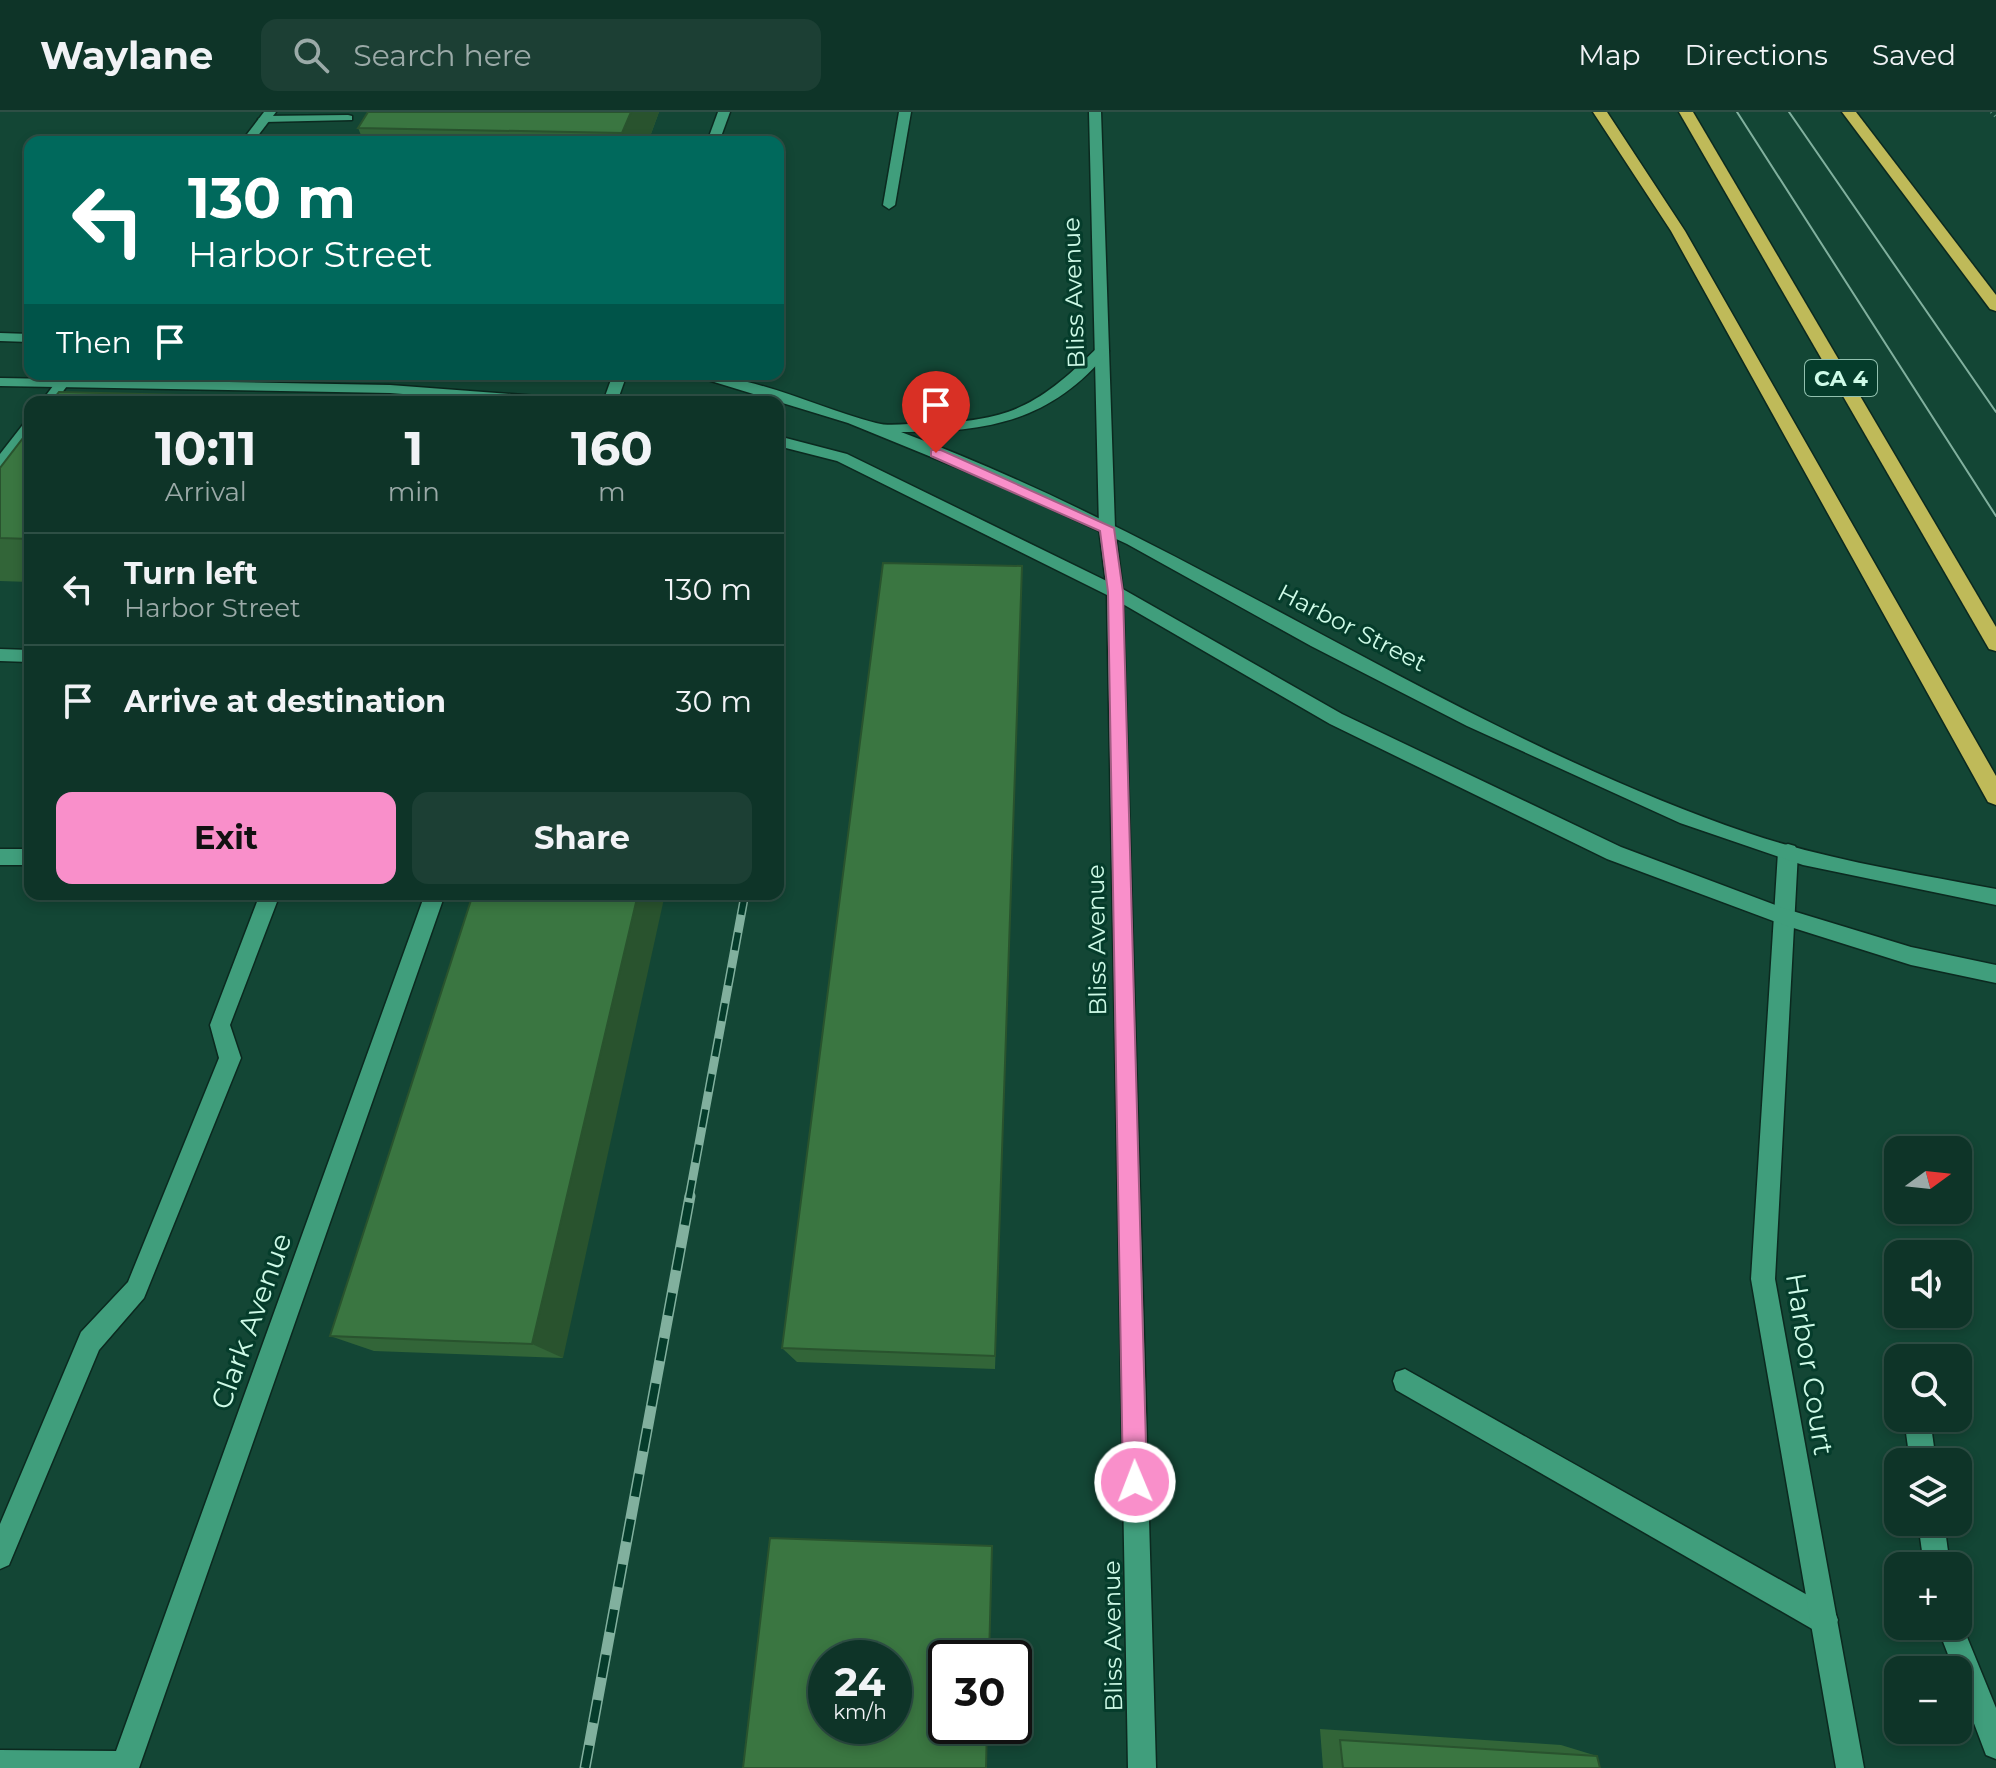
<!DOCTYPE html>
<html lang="en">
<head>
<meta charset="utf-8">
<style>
	:root { --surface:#0e3428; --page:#1c3f34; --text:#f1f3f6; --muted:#9baaa8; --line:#2e4f45; --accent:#f98fca }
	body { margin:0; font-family:Montserrat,sans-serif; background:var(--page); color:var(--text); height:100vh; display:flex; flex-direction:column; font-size:30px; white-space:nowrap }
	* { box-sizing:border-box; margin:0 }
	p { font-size:26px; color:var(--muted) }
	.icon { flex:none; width:44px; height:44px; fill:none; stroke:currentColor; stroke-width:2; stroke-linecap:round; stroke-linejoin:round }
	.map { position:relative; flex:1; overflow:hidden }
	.details { position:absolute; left:24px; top:284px; width:760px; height:504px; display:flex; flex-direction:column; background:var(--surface); border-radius:16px; box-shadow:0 4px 12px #0003,0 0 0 2px var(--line) }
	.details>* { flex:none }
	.hud { position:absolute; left:24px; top:24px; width:760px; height:244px; border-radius:16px; box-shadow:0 4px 12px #0003,0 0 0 2px var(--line); background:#00695c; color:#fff; overflow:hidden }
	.needle { width:52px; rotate:75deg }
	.tools { position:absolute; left:1884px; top:1024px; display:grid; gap:16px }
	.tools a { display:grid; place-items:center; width:88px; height:88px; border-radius:16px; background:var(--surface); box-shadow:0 4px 12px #0003,0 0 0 2px var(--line); font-size:40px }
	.speed { position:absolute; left:808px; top:1528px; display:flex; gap:16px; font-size:40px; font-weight:700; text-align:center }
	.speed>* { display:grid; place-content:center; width:104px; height:104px; border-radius:50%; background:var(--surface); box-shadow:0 4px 12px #0003,0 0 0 2px var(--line); line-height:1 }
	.speed small { font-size:20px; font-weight:400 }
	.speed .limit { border:4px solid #111; border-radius:12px; background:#fff; color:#111 }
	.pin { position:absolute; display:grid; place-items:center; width:68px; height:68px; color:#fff; margin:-82px -34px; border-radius:50% 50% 50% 0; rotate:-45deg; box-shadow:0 0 8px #0007 }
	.pin .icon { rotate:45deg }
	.me { position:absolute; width:88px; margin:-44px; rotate:359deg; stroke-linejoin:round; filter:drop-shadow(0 0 6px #0008) }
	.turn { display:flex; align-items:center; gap:28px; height:168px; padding:0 32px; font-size:36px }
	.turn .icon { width:104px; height:104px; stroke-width:2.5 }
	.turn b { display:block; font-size:56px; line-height:68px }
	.then { display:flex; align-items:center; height:76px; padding:0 32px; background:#0003; gap:16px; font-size:30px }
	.eta { display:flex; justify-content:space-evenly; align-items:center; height:136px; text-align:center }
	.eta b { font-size:48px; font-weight:700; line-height:56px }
	.primary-button { display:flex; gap:16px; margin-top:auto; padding:16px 32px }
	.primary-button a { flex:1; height:92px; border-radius:16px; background:var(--accent); color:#111; font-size:32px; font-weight:700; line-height:92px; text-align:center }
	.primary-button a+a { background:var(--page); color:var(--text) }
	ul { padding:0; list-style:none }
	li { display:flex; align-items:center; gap:24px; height:112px; padding:0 32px; border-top:2px solid var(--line) }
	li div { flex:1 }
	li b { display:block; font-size:30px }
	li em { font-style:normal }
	header { display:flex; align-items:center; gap:48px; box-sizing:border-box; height:112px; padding:0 40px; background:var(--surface); border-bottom:2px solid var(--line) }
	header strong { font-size:38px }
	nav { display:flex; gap:44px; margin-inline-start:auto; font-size:28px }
	.search { width:560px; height:72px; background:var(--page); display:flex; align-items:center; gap:20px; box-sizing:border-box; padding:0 28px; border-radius:16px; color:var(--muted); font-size:30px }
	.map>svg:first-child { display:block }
</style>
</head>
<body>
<header>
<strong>Waylane</strong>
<div class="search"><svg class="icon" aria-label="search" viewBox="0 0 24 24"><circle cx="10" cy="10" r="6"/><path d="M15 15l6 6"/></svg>Search here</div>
<nav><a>Map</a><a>Directions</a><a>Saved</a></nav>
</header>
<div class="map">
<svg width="1996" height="1656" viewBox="0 0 1996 1656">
	<rect width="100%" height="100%" fill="#134635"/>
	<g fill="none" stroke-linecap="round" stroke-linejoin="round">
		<defs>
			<g id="service">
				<path d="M 718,0 L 730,0 L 719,30 L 707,30 Z"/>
				<path d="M 899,0 L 911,0 L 895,93 L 889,97 L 883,93 Z"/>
				<path d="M 348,3 L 352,4 L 352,8 L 264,10 L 258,7 L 264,4 Z"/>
				<path d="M 613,262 L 627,262 L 617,290 L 603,290 Z"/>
				<path d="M 0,537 L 30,538 L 30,550 L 0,549 Z"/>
				<rect x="0" y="737" width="30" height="16"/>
				<path d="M 260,782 L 280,782 L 230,913 L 241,946 L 144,1186 L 99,1238 L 9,1453 L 0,1457 L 0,1412 L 81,1220 L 128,1170 L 219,946 L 210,913 Z"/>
				<path d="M 425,782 L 445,782 L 139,1656 L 0,1656 L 0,1638 L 116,1639 Z"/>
				<path d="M 1405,1257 L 1834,1498 L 1838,1508 L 1834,1518 L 1824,1522 L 1814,1518 L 1396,1278 L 1393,1269 L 1396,1260 Z"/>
				<path d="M 1904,1306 L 1930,1306 L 1936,1350 L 1910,1350 Z"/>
				<path d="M 1918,1410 L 1944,1410 L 1950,1454 L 1924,1454 Z"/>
				<path d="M 1958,1503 L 1996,1596 L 1996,1647 L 1986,1643 L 1958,1569 L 1958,1558 L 1954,1558 L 1937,1514 L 1958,1514 Z"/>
			</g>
			<g id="minor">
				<path d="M 264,0 L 276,0 L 253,30 L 241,30 Z"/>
				<path d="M 1089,0 L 1101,0 L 1115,416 L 1123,480 L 1156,1656 L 1128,1656 L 1107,480 L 1099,416 Z"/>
				<path d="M 62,262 L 76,262 L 55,290 L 41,290 Z"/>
				<path d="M 30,308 L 30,323 L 5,355 L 0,357 L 0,342 L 25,310 Z"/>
				<path d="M 1788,732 L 1795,734 L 1798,740 L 1775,1167 L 1864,1656 L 1836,1656 L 1751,1167 L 1778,740 L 1781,734 Z"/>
			</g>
			<g id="tertiary">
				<path d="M 0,221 L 30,222 L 30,230 L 0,229 Z"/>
				<path d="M 1097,236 L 1109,239 C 1050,310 988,320 901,320 C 1194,429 1451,619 1748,721 C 1828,748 1913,761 1996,777 L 1996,793 L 1803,753 L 1680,711 L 1467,614 L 1311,534 L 1127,432 L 1000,373 L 848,311 L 688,262 C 754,262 814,295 876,311 C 890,315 910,311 925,311 C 1009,310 1038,294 1097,236 Z"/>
				<path d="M 0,266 L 390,273 L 564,286 L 571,290 L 506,290 L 390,281 L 0,274 Z"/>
				<path d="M 778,324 L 847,342 L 1121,476 L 1342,602 L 1621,735 L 1786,797 L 1911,835 L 1996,853 L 1996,871 L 1911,853 L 1784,813 L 1607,747 L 1330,612 L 1109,484 L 837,349 L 778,334 Z"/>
			</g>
			<g id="motorway">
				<path d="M 1593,0 L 1607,0 L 1685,119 L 1996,664 L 1996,693 L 1988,690 L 1671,119 Z"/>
				<path d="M 1679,0 L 1693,0 L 1996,515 L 1996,539 L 1989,537 Z"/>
				<path d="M 1842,0 L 1856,0 L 1996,183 L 1996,199 L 1990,197 Z"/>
			</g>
		</defs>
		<use href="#service" stroke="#0b291f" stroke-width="3"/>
		<use href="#minor" stroke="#0b291f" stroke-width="3"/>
		<use href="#tertiary" stroke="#0b291f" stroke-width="3"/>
		<use href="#motorway" stroke="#0b291f" stroke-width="3"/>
		<path stroke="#61917f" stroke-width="3" stroke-dasharray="1 4" stroke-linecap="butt" d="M 1991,0 L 1996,5"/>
		<use href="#service" fill="#409e7c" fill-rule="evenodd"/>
		<use href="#minor" fill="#409e7c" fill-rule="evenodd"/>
		<use href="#tertiary" fill="#409e7c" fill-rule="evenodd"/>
		<use href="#motorway" fill="#bfba59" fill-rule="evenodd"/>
		<g stroke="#81b09e" stroke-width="2">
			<path d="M 1737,0 L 1996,404"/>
			<path d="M 1789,0 L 1996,300"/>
		</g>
		<defs>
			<path id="rail-far1" d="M 689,1086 L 745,782"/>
			<path id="rail" d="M 585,1656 L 690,1084"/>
		</defs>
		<use href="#rail-far1" stroke="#81b09e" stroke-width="9"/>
		<use href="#rail" stroke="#81b09e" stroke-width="11"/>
		<use href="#rail-far1" stroke="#053c2b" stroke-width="6" stroke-dasharray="18" stroke-linecap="butt"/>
		<use href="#rail" stroke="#053c2b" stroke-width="8" stroke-dasharray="23" stroke-linecap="butt"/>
	</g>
	<g fill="#326538">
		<path d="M 368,0 L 659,0 L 648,30 L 364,30 L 358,16 Z"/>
		<path d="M 30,317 L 30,470 L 0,469 L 0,356 Z"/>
		<path d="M 1020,498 L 995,1257 L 797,1250 L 782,1236 Z"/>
		<path d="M 473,782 L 563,1246 L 374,1239 L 330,1224 Z"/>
		<path d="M 1320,1617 L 1561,1633 L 1597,1644 L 1600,1656 L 1323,1656 Z"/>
	</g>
	<g fill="#29532e">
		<path d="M 631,0 L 659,0 L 648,30 L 625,30 L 622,21 Z"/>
		<path d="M 638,782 L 665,782 L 563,1246 L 532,1232 Z"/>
	</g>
	<g fill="#3a7641" stroke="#29532e" stroke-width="2" fill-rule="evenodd">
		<path d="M 368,0 L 631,0 L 622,21 L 358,16 Z"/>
		<path d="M 59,280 L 427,289 L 51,290 Z"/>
		<path d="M 30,317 L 30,427 L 0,426 L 0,356 Z"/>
		<path d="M 883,451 L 1022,454 L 995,1244 L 782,1236 Z"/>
		<path d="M 473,782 L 638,782 L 532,1232 L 330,1224 Z"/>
		<path d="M 770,1426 L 992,1434 L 989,1546 L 946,1546 L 946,1614 L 987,1614 L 986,1656 L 743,1656 ZM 826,1546 L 894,1546 L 894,1614 L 826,1614 Z"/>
		<path d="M 1340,1628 L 1597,1644 L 1600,1656 L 1343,1656 Z"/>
	</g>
	<path fill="#f98fca" stroke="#a25d83" stroke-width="2" d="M 931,338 L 941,338 L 1114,416 L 1123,480 L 1147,1370 L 1144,1378 L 1135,1382 L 1127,1378 L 1123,1370 L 1108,480 L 1100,419 L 931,344 Z"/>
	<g text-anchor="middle" stroke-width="6" stroke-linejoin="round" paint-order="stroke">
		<rect fill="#053c2b" stroke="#92c1af" stroke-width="2" x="1805" y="248" width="72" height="36" rx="6"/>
		<g font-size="22" font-weight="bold" fill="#cefae7">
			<text x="1841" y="274">CA 4</text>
		</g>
		<g font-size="24" fill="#cefae7" stroke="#053c2b">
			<text transform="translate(1074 181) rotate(-92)" y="8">Bliss Avenue</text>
			<text transform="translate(1352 516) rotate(27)" y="8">Harbor Street</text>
			<text transform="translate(1097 828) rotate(-91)" y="8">Bliss Avenue</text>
			<text transform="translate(1113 1524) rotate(-91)" y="8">Bliss Avenue</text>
		</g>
		<g font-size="28" fill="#cefae7" stroke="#053c2b">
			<text transform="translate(251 1209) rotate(-70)" y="10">Clark Avenue</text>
			<text transform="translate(1810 1252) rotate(81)" y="10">Harbor Court</text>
		</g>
	</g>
</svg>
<div class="tools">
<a><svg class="needle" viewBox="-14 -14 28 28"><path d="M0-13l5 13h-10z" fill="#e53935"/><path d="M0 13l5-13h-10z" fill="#9baaa8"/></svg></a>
<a><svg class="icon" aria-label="sound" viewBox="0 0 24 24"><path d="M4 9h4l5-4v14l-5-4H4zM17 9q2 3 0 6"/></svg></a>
<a><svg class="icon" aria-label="search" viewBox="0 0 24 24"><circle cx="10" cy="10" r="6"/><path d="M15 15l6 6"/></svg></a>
<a><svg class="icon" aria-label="layers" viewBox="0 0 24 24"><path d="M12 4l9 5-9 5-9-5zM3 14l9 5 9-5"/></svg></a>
<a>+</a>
<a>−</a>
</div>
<div class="speed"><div>24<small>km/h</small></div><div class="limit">30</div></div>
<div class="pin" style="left:936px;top:341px;background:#d93025"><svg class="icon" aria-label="arrive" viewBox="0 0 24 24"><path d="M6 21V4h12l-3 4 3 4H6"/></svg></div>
<svg class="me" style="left:1135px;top:1370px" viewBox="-20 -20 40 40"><circle r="17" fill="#f98fca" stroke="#fff" stroke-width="3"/><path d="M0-11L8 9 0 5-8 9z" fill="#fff"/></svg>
<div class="hud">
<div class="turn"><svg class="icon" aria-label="left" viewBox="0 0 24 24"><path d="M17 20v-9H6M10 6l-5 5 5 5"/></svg><div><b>130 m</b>Harbor Street</div></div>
<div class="then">Then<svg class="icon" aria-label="arrive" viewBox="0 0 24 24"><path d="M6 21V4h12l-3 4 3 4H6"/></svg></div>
</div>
<section class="details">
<div class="eta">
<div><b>10:11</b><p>Arrival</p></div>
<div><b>1</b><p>min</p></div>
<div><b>160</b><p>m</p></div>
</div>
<ul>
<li><svg class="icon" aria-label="left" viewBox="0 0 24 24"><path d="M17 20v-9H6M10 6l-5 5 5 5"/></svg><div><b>Turn left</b><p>Harbor Street</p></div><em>130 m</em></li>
<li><svg class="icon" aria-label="arrive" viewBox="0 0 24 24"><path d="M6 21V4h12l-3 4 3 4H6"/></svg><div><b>Arrive at destination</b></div><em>30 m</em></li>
</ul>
<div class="primary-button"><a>Exit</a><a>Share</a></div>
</section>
</div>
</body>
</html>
